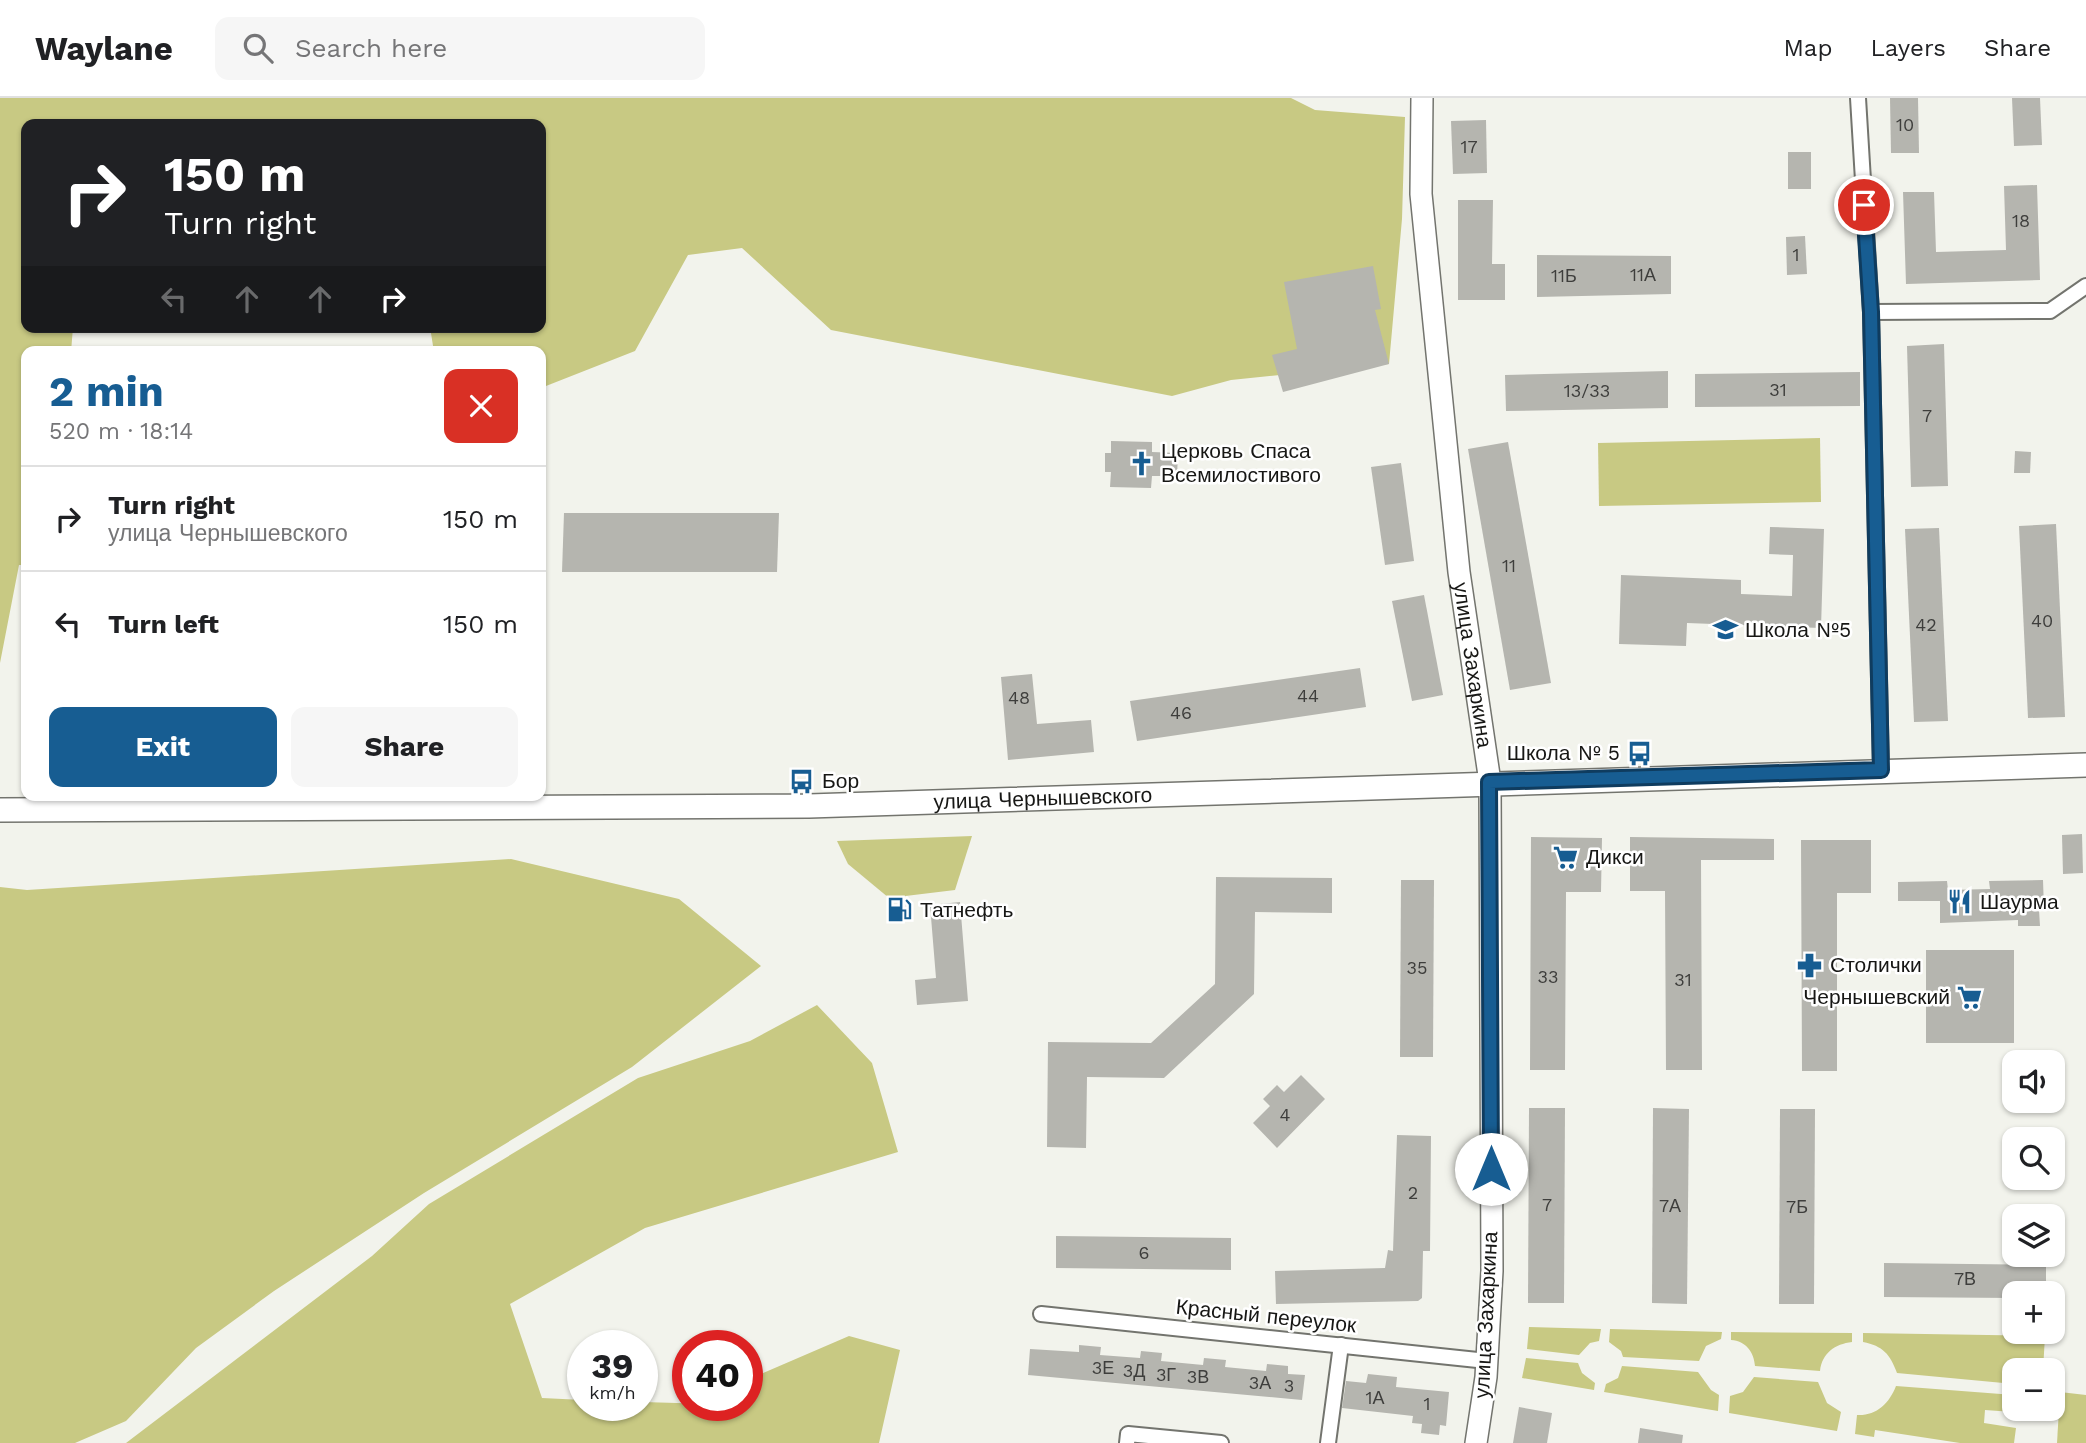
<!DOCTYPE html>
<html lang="en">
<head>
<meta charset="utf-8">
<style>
	:root { --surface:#fff; --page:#f6f6f6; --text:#202124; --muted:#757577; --line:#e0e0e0; --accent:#175d92 }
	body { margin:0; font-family:"Work Sans",sans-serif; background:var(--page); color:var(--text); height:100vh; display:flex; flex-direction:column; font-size:26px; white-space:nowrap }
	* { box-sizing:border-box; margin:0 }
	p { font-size:23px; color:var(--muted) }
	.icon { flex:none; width:38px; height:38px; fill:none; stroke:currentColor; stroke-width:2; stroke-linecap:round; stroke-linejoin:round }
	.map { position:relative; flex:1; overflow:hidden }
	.drawer { position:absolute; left:21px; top:248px; width:525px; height:455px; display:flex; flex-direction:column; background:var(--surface); border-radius:14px; box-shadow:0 2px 5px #0004 }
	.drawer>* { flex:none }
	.top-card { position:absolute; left:21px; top:21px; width:525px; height:214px; border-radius:14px; box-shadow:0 2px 5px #0004; background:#202124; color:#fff; overflow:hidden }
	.fabs { position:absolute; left:2002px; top:952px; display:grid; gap:14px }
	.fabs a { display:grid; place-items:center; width:63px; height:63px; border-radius:14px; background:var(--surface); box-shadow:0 2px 5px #0004; font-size:35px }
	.speed { position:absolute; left:567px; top:1232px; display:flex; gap:14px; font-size:35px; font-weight:700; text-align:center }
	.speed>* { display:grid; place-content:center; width:91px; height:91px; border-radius:50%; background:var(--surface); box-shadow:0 2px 5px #0004; line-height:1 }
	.speed small { font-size:18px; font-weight:400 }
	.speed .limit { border:10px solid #d22; background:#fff; color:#111 }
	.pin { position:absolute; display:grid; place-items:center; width:60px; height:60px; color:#fff; margin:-30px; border:4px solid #fff; border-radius:50%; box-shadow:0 2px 7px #0007 }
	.me { position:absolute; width:77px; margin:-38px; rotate:0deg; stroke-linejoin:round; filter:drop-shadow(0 0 5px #0008) }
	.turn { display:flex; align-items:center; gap:24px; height:147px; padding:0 28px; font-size:32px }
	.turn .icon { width:91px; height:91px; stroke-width:2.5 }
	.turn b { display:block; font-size:49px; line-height:60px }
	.lanes { display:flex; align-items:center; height:66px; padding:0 28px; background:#0003; justify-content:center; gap:35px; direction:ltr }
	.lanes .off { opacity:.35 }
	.round { display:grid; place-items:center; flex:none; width:74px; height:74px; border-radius:14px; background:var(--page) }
	.summary { display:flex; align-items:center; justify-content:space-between; height:119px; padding:0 28px }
	h1 { font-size:42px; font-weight:700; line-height:52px; color:var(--accent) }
	.primary-button { display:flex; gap:14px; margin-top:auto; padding:14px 28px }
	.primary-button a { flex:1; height:80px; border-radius:14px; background:var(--accent); color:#fff; font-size:28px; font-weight:700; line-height:80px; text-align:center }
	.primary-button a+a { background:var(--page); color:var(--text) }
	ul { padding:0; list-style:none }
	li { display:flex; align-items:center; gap:21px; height:105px; padding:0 28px; border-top:2px solid var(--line) }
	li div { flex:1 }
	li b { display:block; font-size:26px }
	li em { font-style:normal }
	header { display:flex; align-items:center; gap:42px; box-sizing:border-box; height:98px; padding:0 35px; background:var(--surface); border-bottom:2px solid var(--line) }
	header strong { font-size:33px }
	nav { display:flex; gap:38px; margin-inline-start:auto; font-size:24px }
	.search { width:490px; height:63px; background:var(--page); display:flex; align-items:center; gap:18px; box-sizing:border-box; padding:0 24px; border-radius:14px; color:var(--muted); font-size:26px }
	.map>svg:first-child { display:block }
</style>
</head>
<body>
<header>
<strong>Waylane</strong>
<div class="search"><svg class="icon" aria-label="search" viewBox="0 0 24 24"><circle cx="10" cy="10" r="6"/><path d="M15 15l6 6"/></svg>Search here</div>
<nav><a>Map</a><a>Layers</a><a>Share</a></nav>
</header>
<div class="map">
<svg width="2086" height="1345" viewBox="0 0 2086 1345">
	<rect width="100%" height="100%" fill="#f2f3ec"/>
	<g fill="#c8c983">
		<path d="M 0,0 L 1291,0 L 1315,12 L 1405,19 L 1402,121 L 1389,266 L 1231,282 L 1172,298 L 831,232 L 742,150 L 688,157 L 635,253 L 546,288 L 541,287 L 541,254 L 434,254 L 430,229 L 541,229 L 541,26 L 26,26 L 26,229 L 73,229 L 71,254 L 26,254 L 26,467 L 19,467 L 0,565 Z"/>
		<path d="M 1820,340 L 1821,404 L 1599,408 L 1598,345 Z"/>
		<path d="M 972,738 L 955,792 L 889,800 L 848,766 L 837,743 Z"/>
		<path d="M 511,761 L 679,801 L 761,868 L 632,969 L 424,1095 L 274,1193 L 196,1250 L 126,1323 L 75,1345 L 0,1345 L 0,789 L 27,792 Z"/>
		<path d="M 817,907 L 872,965 L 898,1054 L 645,1130 L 510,1206 L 542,1300 L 583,1302 L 583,1307 L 642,1307 L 642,1304 L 747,1307 L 747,1282 L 849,1238 L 900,1252 L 879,1345 L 126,1345 L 372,1158 L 429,1106 L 638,980 L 750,943 Z"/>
		<path d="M 1529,1229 L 1601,1231 L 1599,1243 L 1590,1245 L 1579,1257 L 1527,1251 Z"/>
		<path d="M 1610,1231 L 1722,1234 L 1721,1241 L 1706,1248 L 1699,1263 L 1623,1259 L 1621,1253 L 1609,1244 Z"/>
		<path d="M 1731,1234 L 1852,1235 L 1852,1244 C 1835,1246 1822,1255 1820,1273 L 1755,1268 C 1754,1254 1746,1243 1731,1242 Z"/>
		<path d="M 1863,1235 L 2045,1238 L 2043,1272 L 2014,1272 L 2014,1286 L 1897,1275 C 1890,1256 1883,1248 1863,1244 Z"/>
		<path d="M 1526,1260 L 1578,1265 L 1582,1275 L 1595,1285 L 1594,1292 L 1522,1280 Z"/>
		<path d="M 1622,1268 L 1698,1274 L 1711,1292 L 1719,1297 L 1718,1313 L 1604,1294 L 1606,1286 L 1618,1280 Z"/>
		<path d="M 1754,1279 L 1818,1284 L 1827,1305 L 1841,1314 L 1837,1333 L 1729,1315 L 1730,1298 L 1743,1294 Z"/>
		<path d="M 1896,1288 L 2014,1297 L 2014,1311 L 2040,1311 L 2040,1316 L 1985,1312 L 1984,1325 L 2016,1330 L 2014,1345 L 1960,1345 L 1875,1332 L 1874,1339 L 1855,1336 L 1857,1317 C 1876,1318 1889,1306 1896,1288 Z"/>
		<path d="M 2060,1294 L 2086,1297 L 2086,1345 L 2057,1345 Z"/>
	</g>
	<g fill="#b5b5af">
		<path d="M 1890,0 L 1918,0 L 1919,55 L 1891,55 Z"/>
		<path d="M 2012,0 L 2040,0 L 2042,47 L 2014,48 Z"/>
		<path d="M 1486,22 L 1487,75 L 1453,76 L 1451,23 Z"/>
		<rect x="1788" y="54" width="23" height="37"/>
		<path d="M 2037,87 L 2040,182 L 1906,186 L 1903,94 L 1934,94 L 1936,154 L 2006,152 L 2004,88 Z"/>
		<path d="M 1458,102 L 1493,102 L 1492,166 L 1505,166 L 1505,202 L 1458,202 Z"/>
		<path d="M 1805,138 L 1807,176 L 1787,177 L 1786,139 Z"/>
		<path d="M 1537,157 L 1671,158 L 1671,196 L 1537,199 Z"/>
		<path d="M 1373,168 L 1381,211 L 1375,212 L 1389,266 L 1283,294 L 1272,257 L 1297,251 L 1284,184 Z"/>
		<path d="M 1944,246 L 1948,388 L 1911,389 L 1907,248 Z"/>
		<path d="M 1668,273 L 1668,310 L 1506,313 L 1505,277 Z"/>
		<path d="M 1860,274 L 1860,308 L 1695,309 L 1695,276 Z"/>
		<path d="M 1111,343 L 1152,344 L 1152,354 L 1178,355 L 1177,378 L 1152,378 L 1151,390 L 1110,389 L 1111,374 L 1105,374 L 1105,355 L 1111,355 Z"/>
		<path d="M 1508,344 L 1551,585 L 1510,592 L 1468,351 Z"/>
		<path d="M 2015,353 L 2031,354 L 2030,375 L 2014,375 Z"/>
		<path d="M 1401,365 L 1414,463 L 1385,467 L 1371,369 Z"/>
		<path d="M 564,415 L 779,415 L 777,474 L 562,474 Z"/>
		<path d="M 2056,426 L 2065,619 L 2028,620 L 2019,428 Z"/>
		<path d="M 1770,429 L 1824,431 L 1821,530 L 1687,525 L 1686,548 L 1619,546 L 1621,477 L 1741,482 L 1741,496 L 1792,498 L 1793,457 L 1769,456 Z"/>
		<path d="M 1939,430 L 1948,623 L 1914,624 L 1905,431 Z"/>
		<path d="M 1424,497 L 1443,597 L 1412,603 L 1392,503 Z"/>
		<path d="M 1360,570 L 1366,609 L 1137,643 L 1130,603 Z"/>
		<path d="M 1032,576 L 1037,626 L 1091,622 L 1094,654 L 1008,662 L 1001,579 Z"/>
		<path d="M 2082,736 L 2083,775 L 2063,776 L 2062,737 Z"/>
		<path d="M 1531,739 L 1602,740 L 1601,794 L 1566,794 L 1565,972 L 1530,972 Z"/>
		<path d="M 1630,739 L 1774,741 L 1774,762 L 1701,762 L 1702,972 L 1666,972 L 1665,793 L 1630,793 Z"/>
		<path d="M 1801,742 L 1871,742 L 1871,795 L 1837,795 L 1837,973 L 1802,973 Z"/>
		<path d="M 1216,779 L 1332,780 L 1332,815 L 1255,814 L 1254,896 L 1164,980 L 1087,979 L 1086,1050 L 1047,1049 L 1048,944 L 1151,945 L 1215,886 Z"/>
		<path d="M 1401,782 L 1434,782 L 1433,959 L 1400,959 Z"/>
		<path d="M 2043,782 L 2044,811 L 2039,812 L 2040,828 L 2018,828 L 2018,822 L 1940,825 L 1940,803 L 1898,803 L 1898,784 L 1947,783 L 1948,792 L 1990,791 L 1989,783 Z"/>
		<path d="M 960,804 L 968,903 L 917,907 L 915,882 L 936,880 L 930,807 Z"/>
		<rect x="1926" y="852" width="88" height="93"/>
		<path d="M 1301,977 L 1325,1001 L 1277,1050 L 1253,1025 L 1270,1008 L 1263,1001 L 1277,987 L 1284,994 Z"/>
		<path d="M 1529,1010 L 1565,1010 L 1564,1205 L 1528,1205 Z"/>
		<path d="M 1653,1010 L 1689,1011 L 1687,1206 L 1652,1205 Z"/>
		<path d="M 1780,1011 L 1815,1011 L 1814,1206 L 1779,1206 Z"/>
		<path d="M 1397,1037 L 1431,1038 L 1430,1153 L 1423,1153 L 1422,1200 L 1418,1203 L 1276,1206 L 1275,1173 L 1385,1170 L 1388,1152 L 1393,1153 Z"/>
		<path d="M 1056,1138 L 1231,1140 L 1231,1172 L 1056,1170 Z"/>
		<path d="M 1884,1165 L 2046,1167 L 2046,1195 L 2014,1195 L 2014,1200 L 1884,1199 Z"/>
		<path d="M 1079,1247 L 1101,1249 L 1100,1257 L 1140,1260 L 1141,1253 L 1162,1255 L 1161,1263 L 1203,1267 L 1204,1260 L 1226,1262 L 1225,1269 L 1266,1273 L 1267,1266 L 1288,1268 L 1288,1276 L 1305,1277 L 1302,1302 L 1028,1277 L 1030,1251 L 1079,1254 Z"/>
		<path d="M 1368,1276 L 1397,1279 L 1396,1289 L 1449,1294 L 1446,1328 L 1440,1327 L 1439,1337 L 1421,1335 L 1422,1326 L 1412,1325 L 1413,1318 L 1342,1310 L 1346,1283 L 1366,1285 Z"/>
		<path d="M 1519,1309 L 1552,1315 L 1547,1345 L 1513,1345 Z"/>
		<path d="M 1640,1330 L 1683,1337 L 1682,1345 L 1638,1345 Z"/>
	</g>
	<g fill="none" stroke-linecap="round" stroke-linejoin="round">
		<defs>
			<g id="street">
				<path d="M 1858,0 L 1871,214 L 1881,672"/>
				<path d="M 1871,214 L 2050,213 L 2086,188"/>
				<path d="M 1041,1216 L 1487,1263"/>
				<path d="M 1127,1345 L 1128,1336 L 1221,1345"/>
				<path d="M 1328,1345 L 1341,1247"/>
			</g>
			<g id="secondary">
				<path id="s1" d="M 1422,0 L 1421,96 L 1459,474 L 1490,684 L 1492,1173 L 1486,1279 L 1476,1345"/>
			</g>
			<g id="primary">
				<path id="s2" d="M 0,712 L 809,708 L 2086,667"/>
			</g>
		</defs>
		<use href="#street" stroke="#73746e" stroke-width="18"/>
		<use href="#secondary" stroke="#73746e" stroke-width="24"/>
		<use href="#primary" stroke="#73746e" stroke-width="26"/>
		<use href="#street" stroke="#fff" stroke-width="14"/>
		<use href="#secondary" stroke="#fff" stroke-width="21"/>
		<use href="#primary" stroke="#fff" stroke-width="23"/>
	</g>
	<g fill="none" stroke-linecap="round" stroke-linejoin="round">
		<defs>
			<path id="route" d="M 1491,1071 L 1489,684 L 1881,672 L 1871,214 L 1864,107"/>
		</defs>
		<use href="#route" stroke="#0f3c5f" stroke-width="18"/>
		<use href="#route" stroke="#175d92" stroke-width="12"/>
	</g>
	<defs>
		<symbol id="church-bare" viewBox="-9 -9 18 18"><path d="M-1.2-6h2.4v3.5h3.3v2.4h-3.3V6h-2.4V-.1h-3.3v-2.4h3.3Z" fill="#175d92" stroke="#fff" stroke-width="2.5" paint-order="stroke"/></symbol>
		<symbol id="school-bare" viewBox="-9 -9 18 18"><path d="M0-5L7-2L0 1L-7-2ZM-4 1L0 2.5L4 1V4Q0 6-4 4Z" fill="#175d92" stroke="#fff" stroke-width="2.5" paint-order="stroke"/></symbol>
		<symbol id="bus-bare" viewBox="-9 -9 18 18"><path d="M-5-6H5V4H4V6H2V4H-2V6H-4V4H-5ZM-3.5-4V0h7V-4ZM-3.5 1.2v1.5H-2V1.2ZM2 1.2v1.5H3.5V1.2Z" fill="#175d92" stroke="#fff" stroke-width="2.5" paint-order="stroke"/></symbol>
		<symbol id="supermarket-bare" viewBox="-9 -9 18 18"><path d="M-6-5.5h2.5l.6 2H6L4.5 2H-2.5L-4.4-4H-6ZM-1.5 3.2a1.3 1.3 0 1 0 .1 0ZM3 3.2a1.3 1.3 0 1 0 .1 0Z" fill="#175d92" stroke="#fff" stroke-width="2.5" paint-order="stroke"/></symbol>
		<symbol id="restaurant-bare" viewBox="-9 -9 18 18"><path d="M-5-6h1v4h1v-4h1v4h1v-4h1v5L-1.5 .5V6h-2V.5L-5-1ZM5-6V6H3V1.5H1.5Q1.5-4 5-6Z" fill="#175d92" stroke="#fff" stroke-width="2.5" paint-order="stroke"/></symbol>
		<symbol id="fuel-bare" viewBox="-9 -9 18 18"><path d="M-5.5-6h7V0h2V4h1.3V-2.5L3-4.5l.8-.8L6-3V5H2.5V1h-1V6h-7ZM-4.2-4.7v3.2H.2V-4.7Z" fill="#175d92" stroke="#fff" stroke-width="2.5" paint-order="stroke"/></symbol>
		<symbol id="pharmacy-bare" viewBox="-9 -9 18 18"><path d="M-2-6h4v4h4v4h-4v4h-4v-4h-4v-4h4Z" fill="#175d92" stroke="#fff" stroke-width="2.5" paint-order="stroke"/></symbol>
	</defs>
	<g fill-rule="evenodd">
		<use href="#church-bare" x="1124" y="348" width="35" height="35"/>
		<use href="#school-bare" x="1708" y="514" width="35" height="35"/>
		<use href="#bus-bare" x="1622" y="638" width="35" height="35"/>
		<use href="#bus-bare" x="784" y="666" width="35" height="35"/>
		<use href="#supermarket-bare" x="1548" y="742" width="35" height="35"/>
		<use href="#restaurant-bare" x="1942" y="786" width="35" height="35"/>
		<use href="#fuel-bare" x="882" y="794" width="35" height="35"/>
		<use href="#pharmacy-bare" x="1792" y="850" width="35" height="35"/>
		<use href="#supermarket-bare" x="1952" y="882" width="35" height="35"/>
	</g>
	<g text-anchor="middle" stroke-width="5" stroke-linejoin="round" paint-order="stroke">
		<g font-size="18" fill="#3e3e3c">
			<text x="1905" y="33">10</text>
			<text x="1469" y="55">17</text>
			<text x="2021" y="129">18</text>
			<text x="1796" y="163">1</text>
			<text x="1643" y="183">11А</text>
			<text x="1564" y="184">11Б</text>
			<text x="1778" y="298">31</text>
			<text x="1587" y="299">13/33</text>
			<text x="1927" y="324">7</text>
			<text x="1509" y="474">11</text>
			<text x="2042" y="529">40</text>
			<text x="1926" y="533">42</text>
			<text x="1308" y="604">44</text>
			<text x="1019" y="606">48</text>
			<text x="1181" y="621">46</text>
			<text x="1417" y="876">35</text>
			<text x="1548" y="885">33</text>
			<text x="1683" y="888">31</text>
			<text x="1285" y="1023">4</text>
			<text x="1413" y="1101">2</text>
			<text x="1547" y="1113">7</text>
			<text x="1670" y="1114">7А</text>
			<text x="1797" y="1115">7Б</text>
			<text x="1144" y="1161">6</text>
			<text x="1965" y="1187">7В</text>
			<text x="1103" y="1276">3Е</text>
			<text x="1134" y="1279">3Д</text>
			<text x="1166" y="1283">3Г</text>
			<text x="1198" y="1285">3В</text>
			<text x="1260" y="1291">3А</text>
			<text x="1289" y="1294">3</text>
			<text x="1375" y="1306">1А</text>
			<text x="1427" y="1312">1</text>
		</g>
		<g font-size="21" fill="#171715" stroke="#fff" text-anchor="start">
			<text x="1161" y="360">Церковь Спаса<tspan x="1161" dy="24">Всемилостивого</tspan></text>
			<text x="1745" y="539">Школа №5</text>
			<text x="1620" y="662" text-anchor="end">Школа № 5</text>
			<text x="822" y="690">Бор</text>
			<text x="1586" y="766">Дикси</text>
			<text x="1980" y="811">Шаурма</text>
			<text x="920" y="819">Татнефть</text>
			<text x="1830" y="874">Столички</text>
			<text x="1950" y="906" text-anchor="end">Чернышевский</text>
		</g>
		<g font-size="21" fill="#171715" stroke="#fff">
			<text dy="7" stroke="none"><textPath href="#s1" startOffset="570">улица Захаркина</textPath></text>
			<text dy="7" stroke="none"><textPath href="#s2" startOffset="1043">улица Чернышевского</textPath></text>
			<text transform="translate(1486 1217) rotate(-87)" y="7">улица Захаркина</text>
			<text transform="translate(1266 1218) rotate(6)" y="7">Красный переулок</text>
		</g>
	</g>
</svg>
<div class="fabs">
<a><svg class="icon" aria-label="sound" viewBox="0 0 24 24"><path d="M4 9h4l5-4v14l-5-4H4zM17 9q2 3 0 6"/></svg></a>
<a><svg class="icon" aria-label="search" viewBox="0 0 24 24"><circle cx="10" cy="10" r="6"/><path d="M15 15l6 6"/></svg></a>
<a><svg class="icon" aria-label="layers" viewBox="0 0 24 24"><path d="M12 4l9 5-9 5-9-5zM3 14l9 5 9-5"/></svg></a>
<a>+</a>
<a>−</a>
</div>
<div class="speed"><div>39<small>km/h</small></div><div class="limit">40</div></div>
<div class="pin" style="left:1864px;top:107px;background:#d93025"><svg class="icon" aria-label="arrive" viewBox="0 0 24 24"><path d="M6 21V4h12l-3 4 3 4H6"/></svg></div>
<svg class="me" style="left:1491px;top:1071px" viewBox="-20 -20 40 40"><circle r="19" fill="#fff"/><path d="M0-13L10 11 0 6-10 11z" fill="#175d92"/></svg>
<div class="top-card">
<div class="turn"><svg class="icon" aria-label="right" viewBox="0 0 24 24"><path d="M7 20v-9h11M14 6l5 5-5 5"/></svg><div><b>150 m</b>Turn right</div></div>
<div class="lanes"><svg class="icon off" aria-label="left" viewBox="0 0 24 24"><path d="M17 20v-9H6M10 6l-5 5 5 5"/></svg><svg class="icon off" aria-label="ahead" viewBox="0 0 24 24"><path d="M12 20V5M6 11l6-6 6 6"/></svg><svg class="icon off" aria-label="ahead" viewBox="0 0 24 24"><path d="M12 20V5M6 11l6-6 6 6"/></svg><svg class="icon" aria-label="right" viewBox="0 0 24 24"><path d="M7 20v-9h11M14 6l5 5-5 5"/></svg></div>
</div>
<section class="drawer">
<div class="summary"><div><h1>2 min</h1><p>520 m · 18:14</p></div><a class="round" style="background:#d93025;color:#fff"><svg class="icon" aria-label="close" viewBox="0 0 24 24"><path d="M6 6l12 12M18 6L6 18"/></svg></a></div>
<ul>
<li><svg class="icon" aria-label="right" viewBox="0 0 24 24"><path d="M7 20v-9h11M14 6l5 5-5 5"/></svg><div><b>Turn right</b><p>улица Чернышевского</p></div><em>150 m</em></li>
<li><svg class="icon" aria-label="left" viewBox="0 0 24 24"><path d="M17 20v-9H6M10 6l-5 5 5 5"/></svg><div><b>Turn left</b></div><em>150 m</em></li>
</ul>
<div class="primary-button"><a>Exit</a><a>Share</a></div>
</section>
</div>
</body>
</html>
